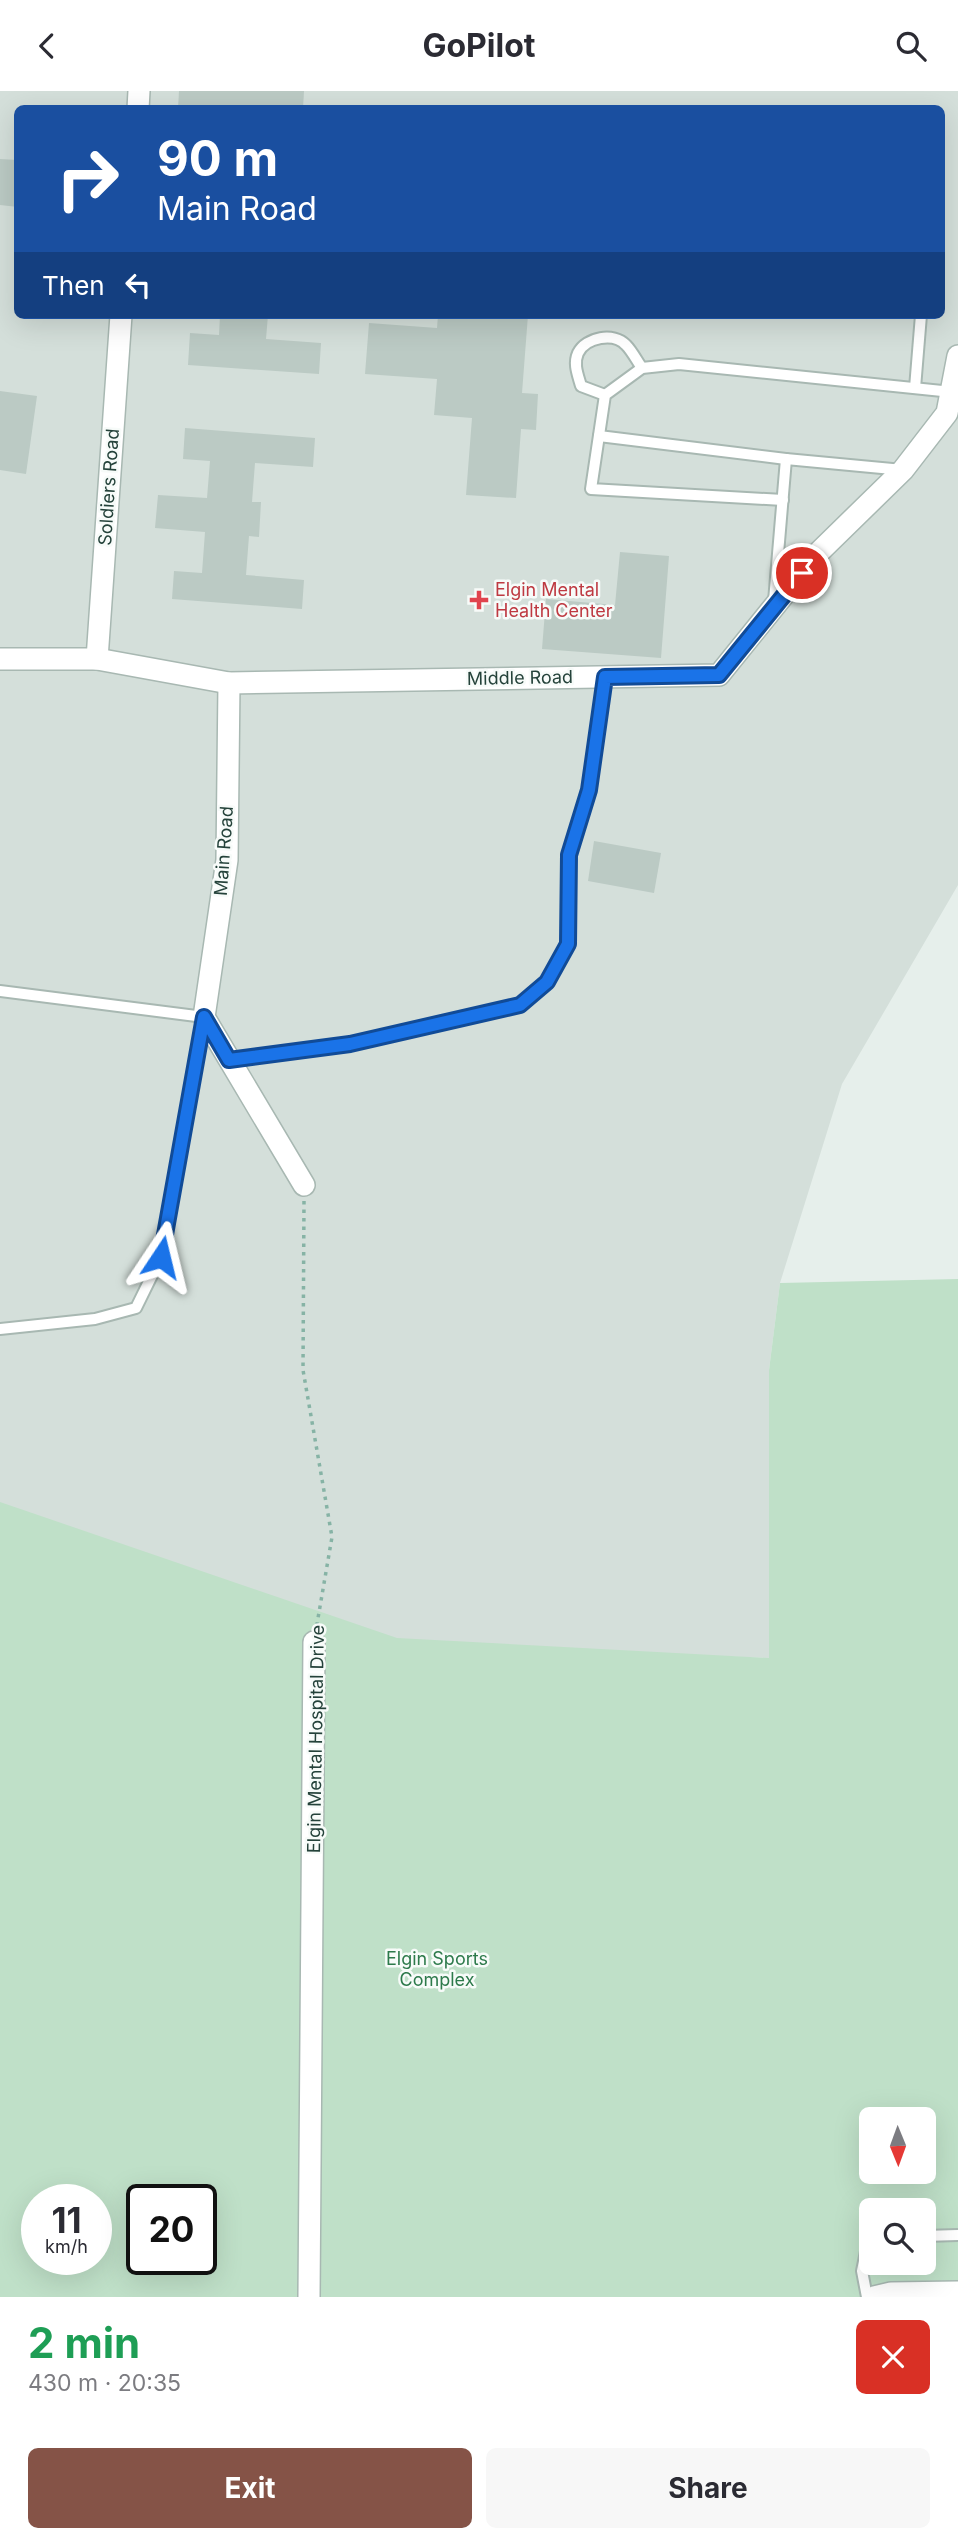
<!DOCTYPE html>
<html lang="en">
<head>
<meta charset="utf-8">
<style>
	:root { --surface:#fff; --page:#f7f7f7; --text:#2b2b33; --muted:#7c7c81; --accent:#855347 }
	body { margin:0; font-family:Inter,sans-serif; background:var(--page); color:var(--text); height:100vh; display:flex; flex-direction:column; font-size:26px; white-space:nowrap }
	* { box-sizing:border-box; margin:0 }
	p { font-size:23px; color:var(--muted) }
	.icon { flex:none; width:38px; height:38px; fill:none; stroke:currentColor; stroke-width:2; stroke-linecap:round; stroke-linejoin:round }
	.map { position:relative; height:2206px; overflow:hidden }
	.panel { display:flex; flex-direction:column; background:var(--surface); flex:1 }
	.panel>* { flex:none }
	.guide { position:absolute; left:14px; top:14px; width:931px; height:214px; border-radius:10px; box-shadow:0 7px 28px #0002; background:#1a4fa0; color:#fff; overflow:hidden }
	.needle { width:46px; rotate:179deg }
	.tools { position:absolute; left:859px; top:2016px; display:grid; gap:14px }
	.tools a { display:grid; place-items:center; width:77px; height:77px; border-radius:10px; background:var(--surface); box-shadow:0 7px 28px #0002; font-size:35px }
	.speed { position:absolute; left:21px; top:2093px; display:flex; gap:14px; font-size:35px; font-weight:700; text-align:center }
	.speed>* { display:grid; place-content:center; width:91px; height:91px; border-radius:50%; background:var(--surface); box-shadow:0 7px 28px #0002; line-height:1 }
	.speed small { font-size:18px; font-weight:400 }
	.speed .limit { border:4px solid #111; border-radius:10px; background:#fff; color:#111 }
	.pin { position:absolute; display:grid; place-items:center; width:60px; height:60px; color:#fff; margin:-30px; border:4px solid #fff; border-radius:50%; box-shadow:0 2px 7px #0007 }
	.me { position:absolute; width:77px; margin:-38px; rotate:10deg; stroke-linejoin:round; filter:drop-shadow(0 0 5px #0008) }
	.turn { display:flex; align-items:center; gap:24px; height:147px; padding:0 28px; font-size:32px }
	.turn .icon { width:91px; height:91px; stroke-width:2.5 }
	.turn b { display:block; font-size:49px; line-height:60px }
	.then { display:flex; align-items:center; height:66px; padding:0 28px; background:#0003; gap:14px; font-size:26px }
	.round { display:grid; place-items:center; flex:none; width:74px; height:74px; border-radius:10px; background:var(--page) }
	.overview { display:flex; align-items:center; justify-content:space-between; height:119px; padding:0 28px }
	h1 { font-size:42px; font-weight:700; line-height:52px; color:#1e9e55 }
	.action { display:flex; gap:14px; margin-top:auto; padding:14px 28px }
	.action a { flex:1; height:80px; border-radius:10px; background:var(--accent); color:#fff; font-size:28px; font-weight:700; line-height:80px; text-align:center }
	.action a+a { background:var(--page); color:var(--text) }
	header { display:flex; justify-content:space-between; align-items:center; height:91px; padding:0 28px; background:var(--surface); font-size:32px; font-weight:700 }
	.map>svg:first-child { display:block }
</style>
</head>
<body>
<header><svg class="icon" aria-label="back" viewBox="0 0 24 24"><path d="M15 5l-7 7 7 7"/></svg>GoPilot<svg class="icon" aria-label="search" viewBox="0 0 24 24"><circle cx="10" cy="10" r="6"/><path d="M15 15l6 6"/></svg></header>
<div class="map">
<svg width="958" height="2206" viewBox="0 0 958 2206">
	<rect width="100%" height="100%" fill="#e6efeb"/>
	<path fill="#d4dfda" fill-rule="evenodd" d="M 0,0 L 958,0 L 958,794 L 842,993 L 780,1192 L 769,1279 L 770,1567 L 314,1551 L 0,1436 ZM 18,18 L 942,18 L 942,224 L 18,224 Z"/>
	<path fill="#bfe0c8" fill-rule="evenodd" d="M 958,1188 L 958,2206 L 0,2206 L 0,1411 L 397,1547 L 769,1567 L 769,1279 L 780,1192 ZM 872,2028 L 924,2028 L 924,2081 L 872,2081 ZM 37,2109 L 96,2109 L 96,2168 L 37,2168 ZM 142,2109 L 201,2109 L 201,2168 L 142,2168 ZM 872,2119 L 924,2119 L 924,2172 L 872,2172 Z"/>
	<g fill="#bbcac4">
		<path d="M 179,0 L 304,0 L 303,18 L 178,18 Z"/>
		<path d="M 0,68 L 18,69 L 18,116 L 0,114 Z"/>
		<path d="M 220,224 L 268,224 L 266,248 L 321,252 L 319,283 L 188,274 L 190,242 L 219,244 Z"/>
		<path d="M 438,224 L 528,224 L 522,302 L 538,303 L 536,339 L 521,338 L 516,407 L 466,404 L 472,327 L 434,324 L 437,288 L 365,283 L 369,232 L 437,237 Z"/>
		<path d="M 0,300 L 37,305 L 26,383 L 0,379 Z"/>
		<path d="M 185,337 L 315,347 L 313,376 L 255,372 L 252,411 L 261,411 L 259,446 L 249,445 L 246,484 L 304,489 L 302,518 L 172,508 L 174,480 L 202,482 L 205,441 L 155,437 L 158,404 L 207,407 L 210,370 L 183,368 Z"/>
		<path d="M 620,461 L 669,465 L 661,567 L 542,558 L 546,508 L 615,514 Z"/>
		<path d="M 594,750 L 661,762 L 654,802 L 588,790 Z"/>
	</g>
	<g fill="none" stroke-linecap="round" stroke-linejoin="round">
		<defs>
			<g id="service">
				<path d="M 915,297 L 921,224"/>
				<path d="M 605,304 L 581,295 C 578,284 573,273 578,262 C 586,246 614,241 626,254 C 632,260 637,270 642,277"/>
				<path d="M 599,345 L 786,368"/>
				<path d="M 783,409 L 591,398 L 605,304 L 642,277 L 679,273 L 952,301"/>
				<path d="M 774,510 L 786,368 L 903,379"/>
				<path d="M 0,900 L 204,926 L 161,1166 L 136,1217 L 95,1228 L 0,1238"/>
				<path d="M 229,969 L 350,953 L 520,914 L 546,891 L 568,853 L 569,764 L 589,699 L 605,586"/>
				<path d="M 924,2145 L 958,2144"/>
				<path d="M 867,2206 L 862,2180 L 869,2146 L 872,2146"/>
			</g>
			<g id="minor">
				<path d="M 138,18 L 139,0"/>
				<path d="M 0,568 L 97,568 L 229,592 L 719,584 L 815,465 L 903,379 L 947,322 L 958,265"/>
				<path d="M 97,568 L 121,224"/>
				<path d="M 229,592 L 227,769 L 204,926 L 304,1094"/>
				<path d="M 309,2206 L 314,1551"/>
				<path d="M 874,2206 L 891,2202 L 958,2201"/>
			</g>
		</defs>
		<use href="#service" stroke="#a8b8b2" stroke-width="14"/>
		<use href="#minor" stroke="#a8b8b2" stroke-width="24"/>
		<path stroke="#86b3a5" stroke-width="3.5" stroke-dasharray="3.5 5" stroke-linecap="butt" d="M 304,1110 L 303,1279 L 332,1446 L 317,1533"/>
		<use href="#service" stroke="#fff" stroke-width="10"/>
		<use href="#minor" stroke="#fff" stroke-width="21"/>
	</g>
	<g fill="none" stroke-linecap="round" stroke-linejoin="round">
		<defs>
			<path id="route" d="M 161,1166 L 204,926 L 229,969 L 350,953 L 520,914 L 547,891 L 568,853 L 569,764 L 589,699 L 605,586 L 719,584 L 802,482"/>
		</defs>
		<use href="#route" stroke="#114b97" stroke-width="18"/>
		<use href="#route" stroke="#1a73e8" stroke-width="12"/>
	</g>
	<path fill="#e0444e" stroke="#f7fbf9" stroke-width="2.5" d="M475.5 498.5h7v7h7v7h-7v7h-7v-7h-7v-7h7z"/>
	<g text-anchor="middle" stroke-width="5" stroke-linejoin="round" paint-order="stroke">
		<g font-size="18" fill="#24423a" stroke="#f7fbf9">
			<text transform="translate(109 396) rotate(-86)" y="6">Soldiers Road</text>
			<text transform="translate(520 587) rotate(-1)" y="6">Middle Road</text>
			<text transform="translate(224 760) rotate(-86)" y="6">Main Road</text>
			<text transform="translate(316 1648) rotate(-89)" y="6">Elgin Mental Hospital Drive</text>
		</g>
		<g font-size="18" fill="#be3a42" stroke="#f7fbf9" text-anchor="start">
			<text x="495" y="505">Elgin Mental<tspan x="495" dy="21">Health Center</tspan></text>
		</g>
		<g font-size="18" fill="#2d7a4b" stroke="#f7fbf9">
			<text x="437" y="1874">Elgin Sports<tspan x="437" dy="21">Complex</tspan></text>
		</g>
	</g>
</svg>
<div class="tools">
<a><svg class="needle" viewBox="-14 -14 28 28"><path d="M0-13l5 13h-10z" fill="#e53935"/><path d="M0 13l5-13h-10z" fill="#7c7c81"/></svg></a>
<a><svg class="icon" aria-label="search" viewBox="0 0 24 24"><circle cx="10" cy="10" r="6"/><path d="M15 15l6 6"/></svg></a>
</div>
<div class="speed"><div>11<small>km/h</small></div><div class="limit">20</div></div>
<div class="pin" style="left:802px;top:482px;background:#d93025"><svg class="icon" aria-label="arrive" viewBox="0 0 24 24"><path d="M6 21V4h12l-3 4 3 4H6"/></svg></div>
<svg class="me" style="left:161px;top:1166px" viewBox="-20 -20 40 40"><path d="M0-17L14 15 0 8-14 15z" fill="#1a73e8" stroke="#fff" stroke-width="4"/></svg>
<div class="guide">
<div class="turn"><svg class="icon" aria-label="right" viewBox="0 0 24 24"><path d="M7 20v-9h11M14 6l5 5-5 5"/></svg><div><b>90 m</b>Main Road</div></div>
<div class="then">Then<svg class="icon" aria-label="left" viewBox="0 0 24 24"><path d="M17 20v-9H6M10 6l-5 5 5 5"/></svg></div>
</div>
</div>
<section class="panel">
<div class="overview"><div><h1>2 min</h1><p>430 m · 20:35</p></div><a class="round" style="background:#d93025;color:#fff"><svg class="icon" aria-label="close" viewBox="0 0 24 24"><path d="M6 6l12 12M18 6L6 18"/></svg></a></div>
<div class="action"><a>Exit</a><a>Share</a></div>
</section>
</body>
</html>
